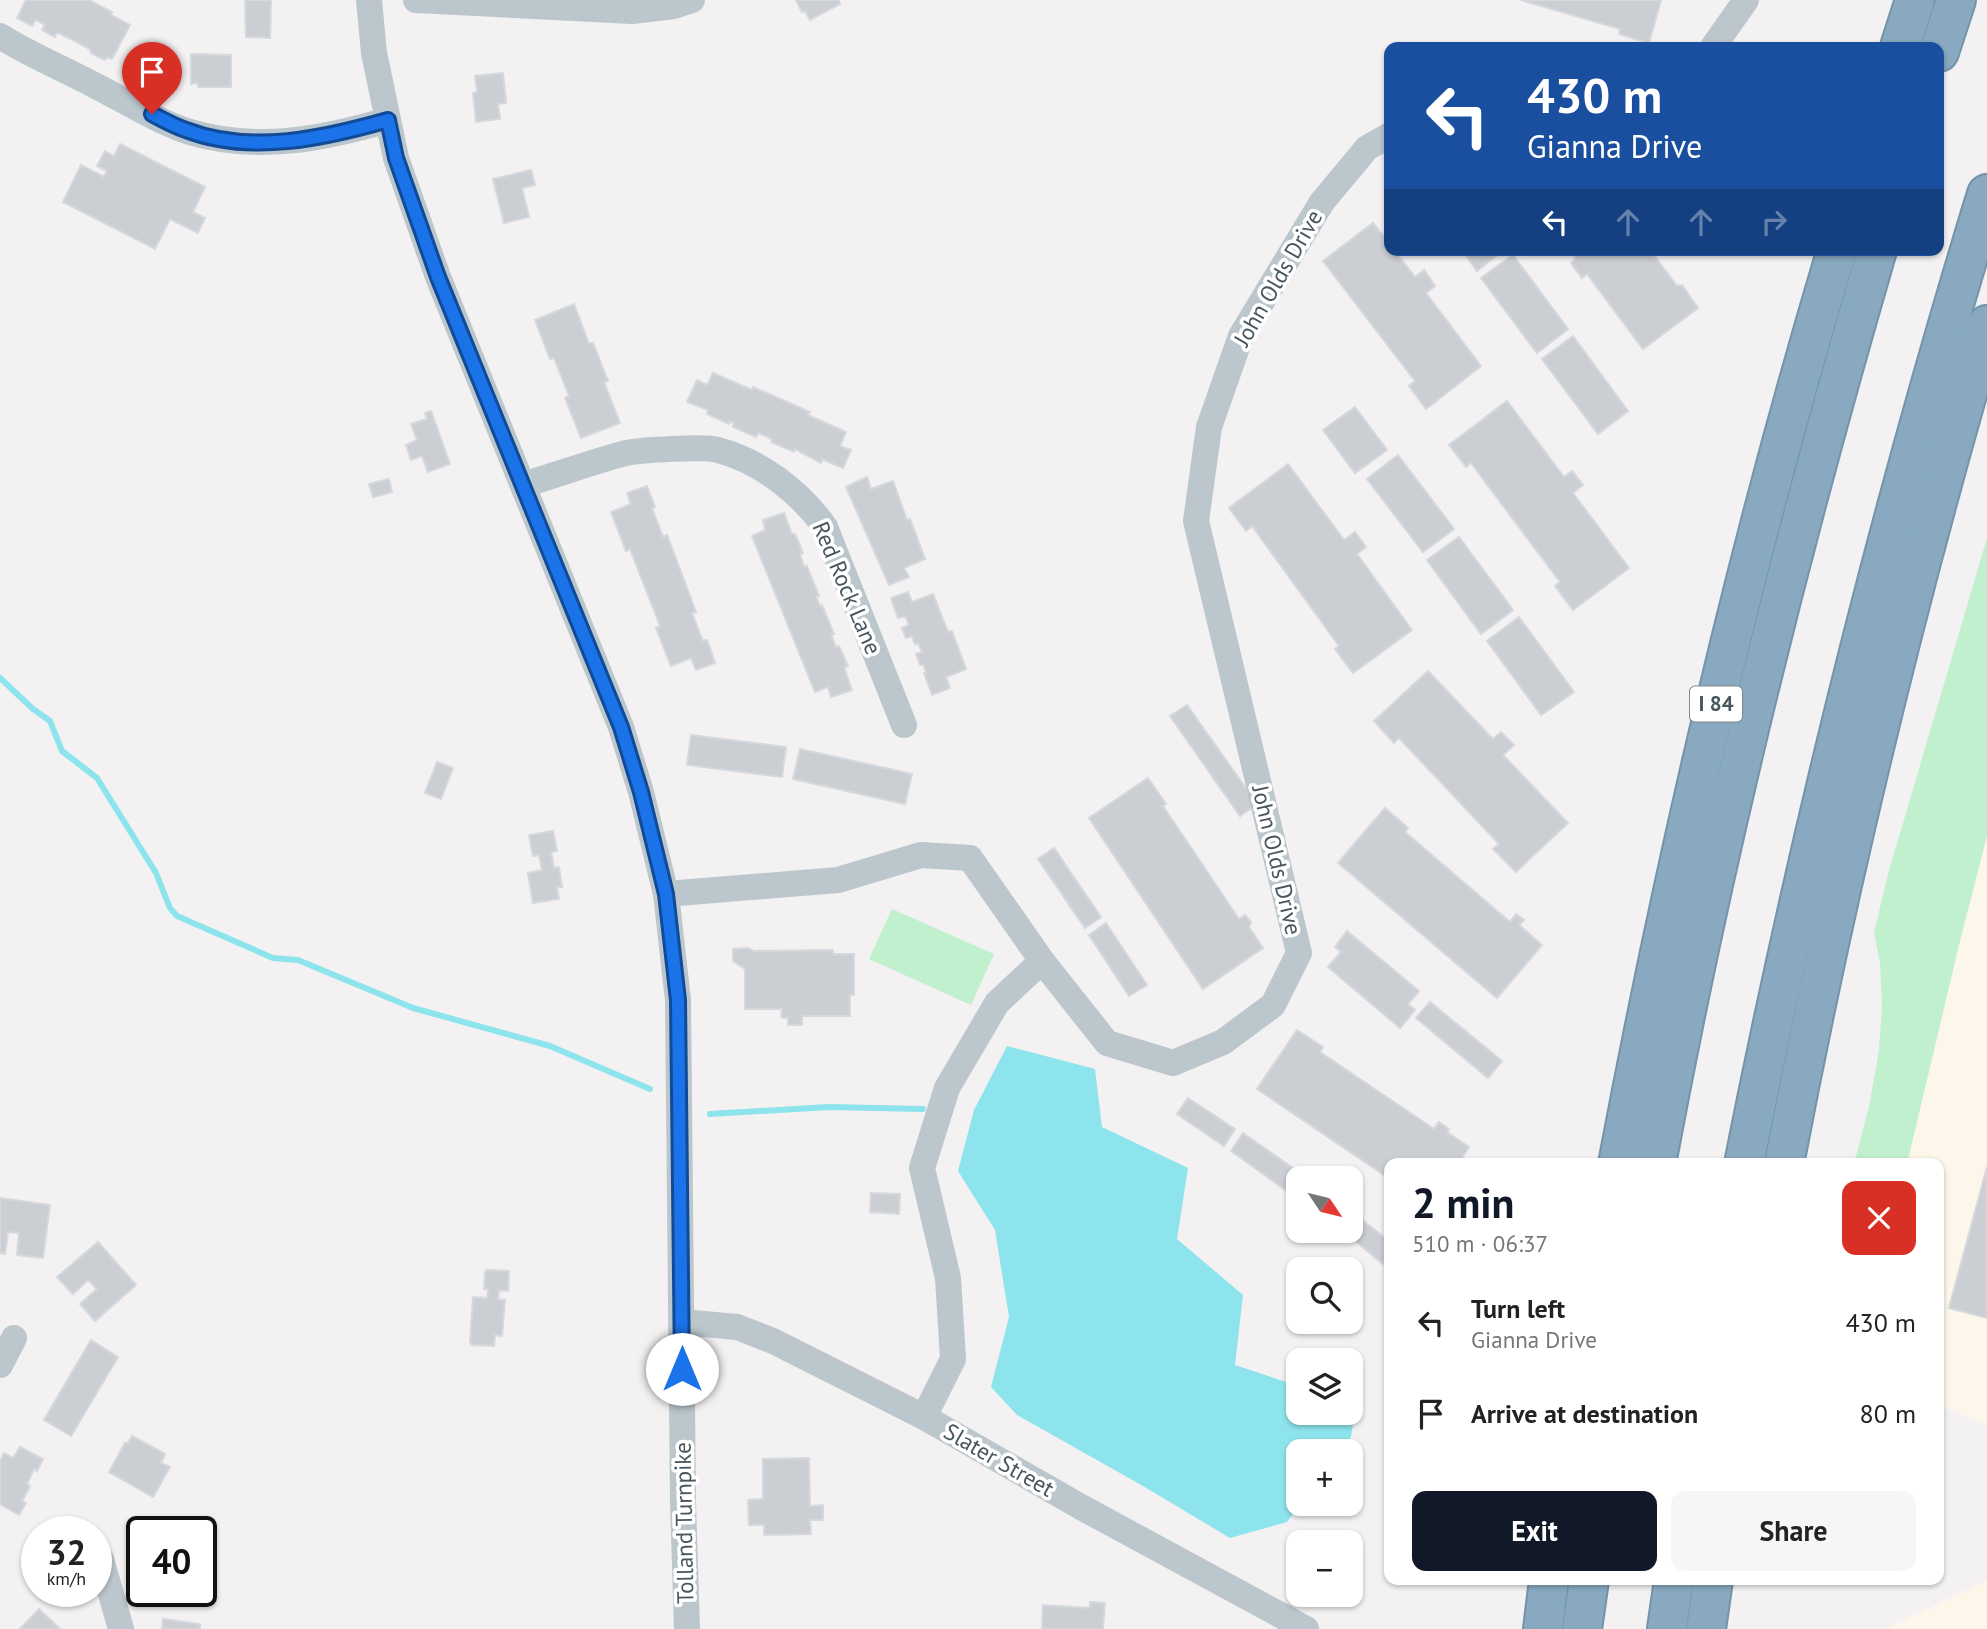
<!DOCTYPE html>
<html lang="en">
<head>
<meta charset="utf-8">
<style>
	:root { --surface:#fff; --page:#f6f6f6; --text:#222; --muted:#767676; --accent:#111827 }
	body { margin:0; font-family:"PT Sans",sans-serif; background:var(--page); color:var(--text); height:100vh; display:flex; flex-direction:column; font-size:26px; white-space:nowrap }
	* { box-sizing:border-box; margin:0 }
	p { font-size:23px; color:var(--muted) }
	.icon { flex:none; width:38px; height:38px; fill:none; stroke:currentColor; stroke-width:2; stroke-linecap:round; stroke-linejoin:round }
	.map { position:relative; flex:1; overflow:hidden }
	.sheet { position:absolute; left:1384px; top:1158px; width:560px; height:427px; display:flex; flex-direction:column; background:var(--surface); border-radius:14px; box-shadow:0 2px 5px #0004 }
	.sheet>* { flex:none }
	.top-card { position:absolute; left:1384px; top:42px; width:560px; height:214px; border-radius:14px; box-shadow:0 2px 5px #0004; background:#1a4fa0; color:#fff; overflow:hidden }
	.needle { width:46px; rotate:125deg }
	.fabs { position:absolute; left:1286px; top:1166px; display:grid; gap:14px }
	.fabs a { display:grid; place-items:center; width:77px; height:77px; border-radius:14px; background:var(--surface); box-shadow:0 2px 5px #0004; font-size:35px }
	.speed { position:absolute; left:21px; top:1516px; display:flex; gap:14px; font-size:35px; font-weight:700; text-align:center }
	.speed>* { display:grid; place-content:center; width:91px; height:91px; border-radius:50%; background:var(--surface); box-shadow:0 2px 5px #0004; line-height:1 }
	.speed small { font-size:18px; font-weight:400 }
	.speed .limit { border:4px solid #111; border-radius:10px; background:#fff; color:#111 }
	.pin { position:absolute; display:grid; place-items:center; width:60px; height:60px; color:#fff; margin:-72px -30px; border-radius:50% 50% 50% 0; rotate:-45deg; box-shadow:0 0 7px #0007 }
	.pin .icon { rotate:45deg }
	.me { position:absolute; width:77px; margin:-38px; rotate:0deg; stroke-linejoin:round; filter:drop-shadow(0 0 5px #0008) }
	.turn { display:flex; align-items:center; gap:24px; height:147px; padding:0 28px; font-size:32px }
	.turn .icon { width:91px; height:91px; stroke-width:2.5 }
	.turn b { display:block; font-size:49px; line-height:60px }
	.lanes { display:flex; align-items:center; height:66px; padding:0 28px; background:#0003; justify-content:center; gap:35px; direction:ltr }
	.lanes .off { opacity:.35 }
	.round { display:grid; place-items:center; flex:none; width:74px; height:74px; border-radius:14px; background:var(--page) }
	.head { display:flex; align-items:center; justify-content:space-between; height:119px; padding:0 28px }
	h1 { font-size:42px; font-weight:700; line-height:52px; color:var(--accent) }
	.cta { display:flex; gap:14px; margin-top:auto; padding:14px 28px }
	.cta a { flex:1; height:80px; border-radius:14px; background:var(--accent); color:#fff; font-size:28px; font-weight:700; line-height:80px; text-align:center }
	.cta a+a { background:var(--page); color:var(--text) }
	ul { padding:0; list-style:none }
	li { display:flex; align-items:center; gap:21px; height:91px; padding:0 28px }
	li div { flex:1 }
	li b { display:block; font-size:26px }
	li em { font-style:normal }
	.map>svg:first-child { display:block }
</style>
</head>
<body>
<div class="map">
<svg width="1987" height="1629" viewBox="0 0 1987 1629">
	<rect width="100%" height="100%" fill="#f3f1f1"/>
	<g fill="#fcf6eb">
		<path d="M 1987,725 L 1987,1426 L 1939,1405 L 1939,1164 L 1874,1164 Z"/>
		<path d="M 1987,1580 L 1987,1629 L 1885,1629 Z"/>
	</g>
	<g fill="#c0f0cd">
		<path d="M 1987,538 L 1987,836 L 1960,941 L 1907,1164 L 1854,1164 L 1869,1107 L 1879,1050 L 1882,1007 L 1880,962 L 1874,933 L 1888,874 Z"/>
		<path d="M 892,909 L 994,954 L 971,1005 L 869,959 Z"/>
	</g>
	<path fill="#8de4ed" d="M 1007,1046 L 1095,1069 L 1102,1127 L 1188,1168 L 1177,1239 L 1243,1295 L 1235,1365 L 1298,1386 L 1298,1412 L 1351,1412 L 1351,1402 L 1356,1404 L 1351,1437 L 1340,1451 L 1298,1451 L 1298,1503 L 1301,1503 L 1287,1522 L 1230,1538 L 1143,1486 L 1017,1415 L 991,1387 L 1009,1317 L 995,1230 L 958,1171 L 974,1110 Z"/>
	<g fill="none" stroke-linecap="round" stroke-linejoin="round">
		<g stroke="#8de4ed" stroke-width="6">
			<path d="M 0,678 L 33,709 L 50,721 L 62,751 L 97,778 L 156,873 L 170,908 L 177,916 L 273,958 L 298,960 L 413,1008 L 550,1046 L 650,1089"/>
			<path d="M 710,1114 L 829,1107 L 923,1109"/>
		</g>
	</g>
	<g fill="#cbced3" stroke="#d5d8dc" stroke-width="2">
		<path d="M 26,0 L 89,0 L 112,12 L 111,15 L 130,25 L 112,59 L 107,57 L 105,60 L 91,53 L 90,49 L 57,32 L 55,37 L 42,30 L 45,25 L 36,20 L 32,26 L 17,18 Z"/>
		<path d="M 245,0 L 271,0 L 270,38 L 246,37 Z"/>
		<path d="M 796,0 L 839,0 L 840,4 L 810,20 L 805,11 L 802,12 Z"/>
		<path d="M 1521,0 L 1661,0 L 1649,43 L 1619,34 L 1620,29 Z"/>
		<path d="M 191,54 L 231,55 L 231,87 L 198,87 L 198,83 L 191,84 Z"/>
		<path d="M 503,73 L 506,103 L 498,104 L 500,119 L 476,122 L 473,93 L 477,92 L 475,76 Z"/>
		<path d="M 120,144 L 205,187 L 193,212 L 205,218 L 198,233 L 170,219 L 155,249 L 63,202 L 81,165 L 104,177 L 107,171 L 97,166 L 105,151 L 114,156 Z"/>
		<path d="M 531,170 L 535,185 L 522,188 L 529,217 L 504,223 L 493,179 Z"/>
		<path d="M 1373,223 L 1390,244 L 1390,250 L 1394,250 L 1415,277 L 1424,270 L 1435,286 L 1426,293 L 1481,366 L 1426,409 L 1409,386 L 1415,381 L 1323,261 Z"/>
		<path d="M 1462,250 L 1504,250 L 1477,271 Z"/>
		<path d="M 1570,250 L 1650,250 L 1677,286 L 1682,285 L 1698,308 L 1643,349 L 1587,274 L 1582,278 L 1571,263 L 1576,258 Z"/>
		<path d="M 1513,255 L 1568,329 L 1537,353 L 1481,278 Z"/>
		<path d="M 574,304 L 589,344 L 593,343 L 608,381 L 604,382 L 620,423 L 581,438 L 565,398 L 569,396 L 554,358 L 550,359 L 535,320 Z"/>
		<path d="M 1573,336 L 1628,411 L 1598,434 L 1542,359 Z"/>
		<path d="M 713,373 L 752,390 L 753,387 L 810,412 L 808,415 L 846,432 L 840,446 L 851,450 L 843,468 L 822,459 L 821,463 L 795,449 L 794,452 L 771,442 L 772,439 L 758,433 L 756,437 L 733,427 L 734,423 L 730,421 L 729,424 L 707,414 L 708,410 L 687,402 L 697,380 L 707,385 Z"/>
		<path d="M 1507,401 L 1564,477 L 1572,471 L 1583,485 L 1573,493 L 1629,568 L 1573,610 L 1555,586 L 1560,582 L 1471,463 L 1466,467 L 1449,445 Z"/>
		<path d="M 1355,407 L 1387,450 L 1355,473 L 1323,430 Z"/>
		<path d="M 431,411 L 450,464 L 428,472 L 422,456 L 411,460 L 406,445 L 417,440 L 411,424 L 427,419 L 425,413 Z"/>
		<path d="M 1398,455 L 1454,529 L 1423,552 L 1367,479 Z"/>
		<path d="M 1288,464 L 1344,540 L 1355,532 L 1366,547 L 1357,554 L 1412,630 L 1353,673 L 1335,649 L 1339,646 L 1252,526 L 1246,531 L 1229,508 Z"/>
		<path d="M 867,477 L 871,489 L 893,481 L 907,520 L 910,519 L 925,559 L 904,568 L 909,577 L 889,585 L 846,487 Z"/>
		<path d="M 389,479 L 392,492 L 373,497 L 369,484 Z"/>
		<path d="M 647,486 L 655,507 L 652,508 L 663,537 L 667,535 L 696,612 L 692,613 L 703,641 L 707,640 L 715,663 L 696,670 L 691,658 L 671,666 L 656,628 L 660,626 L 630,549 L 626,551 L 611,512 L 631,504 L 627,493 Z"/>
		<path d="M 784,513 L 792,534 L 795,534 L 803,553 L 800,554 L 804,567 L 807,566 L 819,596 L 816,596 L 820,606 L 822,605 L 834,634 L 831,634 L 836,647 L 839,646 L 848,666 L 844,667 L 852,690 L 831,697 L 828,687 L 815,692 L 752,536 L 765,530 L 763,520 Z"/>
		<path d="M 1459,537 L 1513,610 L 1481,634 L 1427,560 Z"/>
		<path d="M 908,592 L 912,602 L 933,594 L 948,632 L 952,631 L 966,669 L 946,677 L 950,688 L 932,695 L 924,673 L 926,672 L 923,664 L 920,665 L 916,654 L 922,652 L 918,643 L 915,644 L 912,636 L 906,638 L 902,628 L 909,625 L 905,616 L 898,618 L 891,598 Z"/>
		<path d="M 1519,617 L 1574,692 L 1541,715 L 1487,641 Z"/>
		<path d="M 1428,671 L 1493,739 L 1501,732 L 1514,745 L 1503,755 L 1568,823 L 1516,872 L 1493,849 L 1499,844 L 1399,738 L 1394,743 L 1374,721 Z"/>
		<path d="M 1187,705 L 1257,804 L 1240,816 L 1170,716 Z"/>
		<path d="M 691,735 L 786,747 L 782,777 L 687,765 Z"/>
		<path d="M 800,749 L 912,774 L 905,804 L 793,779 Z"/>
		<path d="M 437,762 L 453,768 L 441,799 L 425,793 Z"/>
		<path d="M 1148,778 L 1166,804 L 1163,806 L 1239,919 L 1245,915 L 1251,922 L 1249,927 L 1263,948 L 1203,989 L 1089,818 Z"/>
		<path d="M 1385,808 L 1408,828 L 1405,832 L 1510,922 L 1516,914 L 1524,920 L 1519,925 L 1542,945 L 1497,998 L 1338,863 Z"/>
		<path d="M 553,831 L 557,851 L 551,852 L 554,868 L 559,867 L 562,887 L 557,887 L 559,899 L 533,903 L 528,873 L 542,870 L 539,855 L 533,856 L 529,835 Z"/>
		<path d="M 1054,848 L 1101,917 L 1085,928 L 1038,859 Z"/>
		<path d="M 1106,923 L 1147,985 L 1129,996 L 1089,935 Z"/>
		<path d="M 1347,931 L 1419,991 L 1408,1004 L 1415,1010 L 1400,1028 L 1328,967 L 1341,952 L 1335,947 Z"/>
		<path d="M 747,948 L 754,951 L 833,950 L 833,954 L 854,954 L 854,995 L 850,995 L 850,1016 L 802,1016 L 802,1025 L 788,1025 L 788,1018 L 783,1018 L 781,1017 L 782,1009 L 745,1009 L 745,969 L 733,961 L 733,949 Z"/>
		<path d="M 1430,1002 L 1502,1061 L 1488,1078 L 1416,1018 Z"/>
		<path d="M 1297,1030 L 1323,1047 L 1320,1052 L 1434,1129 L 1439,1122 L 1449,1129 L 1447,1132 L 1469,1147 L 1458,1164 L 1390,1164 L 1390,1179 L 1257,1089 Z"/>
		<path d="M 1188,1098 L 1235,1129 L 1224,1146 L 1177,1114 Z"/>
		<path d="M 1243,1133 L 1307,1178 L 1298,1178 L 1298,1199 L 1231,1151 Z"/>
		<path d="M 1987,1167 L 1987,1318 L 1949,1308 Z"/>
		<path d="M 871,1193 L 900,1194 L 899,1214 L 870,1212 Z"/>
		<path d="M 0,1198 L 50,1205 L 43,1258 L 17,1255 L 19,1233 L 8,1232 L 5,1254 L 0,1253 Z"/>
		<path d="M 1351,1211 L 1390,1242 L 1390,1255 L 1383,1264 L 1342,1230 L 1351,1230 Z"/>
		<path d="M 98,1242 L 136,1285 L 95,1321 L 80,1304 L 97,1289 L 88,1280 L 73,1294 L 57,1277 Z"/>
		<path d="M 487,1270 L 509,1271 L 508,1291 L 499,1290 L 498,1299 L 505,1300 L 502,1336 L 495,1335 L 494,1346 L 472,1345 L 470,1342 L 473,1297 L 487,1298 L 488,1289 L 484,1289 L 485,1272 Z"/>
		<path d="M 91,1340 L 118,1357 L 71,1436 L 44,1420 Z"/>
		<path d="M 132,1436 L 165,1454 L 161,1463 L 170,1467 L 153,1497 L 109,1472 L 125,1443 L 128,1443 Z"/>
		<path d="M 20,1447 L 43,1459 L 37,1471 L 34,1469 L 27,1484 L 30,1486 L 22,1501 L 26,1503 L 19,1515 L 0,1504 L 0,1461 L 4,1453 L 13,1458 Z"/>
		<path d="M 809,1458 L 810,1506 L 823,1505 L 823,1520 L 810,1520 L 811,1534 L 764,1535 L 764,1525 L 749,1525 L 748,1500 L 763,1499 L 763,1459 Z"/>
		<path d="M 204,1530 L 206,1565 L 201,1565 L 201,1531 L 195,1531 Z"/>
		<path d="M 1090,1602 L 1105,1603 L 1103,1629 L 1042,1629 L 1043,1605 L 1090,1608 Z"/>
		<path d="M 39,1609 L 60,1629 L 20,1629 Z"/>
		<path d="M 163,1619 L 200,1624 L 200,1629 L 162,1629 Z"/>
	</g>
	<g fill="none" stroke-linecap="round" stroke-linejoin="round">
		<defs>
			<g id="highway">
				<path d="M 1900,47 L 1915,0"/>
				<path d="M 1939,52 L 1956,0"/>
				<path d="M 1618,1164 C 1676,856 1747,550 1837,250"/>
				<path d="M 1656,1164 C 1713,856 1789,551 1877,250"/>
				<path d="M 1744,1164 C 1809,836 1889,513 1987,194"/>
				<path d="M 1784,1164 C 1838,881 1906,601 1987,325"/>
				<path d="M 1543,1629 L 1549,1580"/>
				<path d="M 1582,1629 L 1589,1580"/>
				<path d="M 1667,1629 L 1674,1580"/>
				<path d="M 1706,1629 L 1713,1580"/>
			</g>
		</defs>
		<use href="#highway" stroke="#7394ab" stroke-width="42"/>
		<g stroke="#bcc7cd" stroke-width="26">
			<path d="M 369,0 L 374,53 L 396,158 L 438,277 L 621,727 L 641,792 L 666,894 L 678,1000 L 683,1502 L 687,1629"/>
			<path d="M 416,0 L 632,11 L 674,6 L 692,0"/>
			<path d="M 0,36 C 28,54 64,69 94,85 C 124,100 158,122 190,132 C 257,152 323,139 388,120"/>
			<path d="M 1713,47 L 1746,0"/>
			<path d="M 523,485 C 557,475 591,462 626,453 C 641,450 704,446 718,450 C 760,461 800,492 825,527 L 904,725"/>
			<path d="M 666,894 L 838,880 L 921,855 L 970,858 L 1042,961 L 1107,1043 L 1173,1063 L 1223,1042 L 1273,1005 L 1299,953 L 1196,521 L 1209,427 L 1241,336 L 1322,202 L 1367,148 L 1390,135"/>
			<path d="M 682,1322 L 737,1327 L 773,1341 L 924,1417 L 1081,1507 L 1306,1629"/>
			<path d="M 0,1365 L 14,1338"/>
			<path d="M 924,1417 L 953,1359 L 948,1278 L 922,1168 L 947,1088 L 997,1003 L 1042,961"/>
			<path d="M 101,1559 L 121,1629"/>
		</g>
		<use href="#highway" stroke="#88a9bf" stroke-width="38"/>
	</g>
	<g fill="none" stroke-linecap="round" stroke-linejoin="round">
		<defs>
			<path id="route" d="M 152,114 C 163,120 174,126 186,130 C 251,155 325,138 388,120 L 396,158 L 438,277 L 621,727 L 641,792 L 666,894 L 678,1000 L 682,1369"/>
		</defs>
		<use href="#route" stroke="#114b97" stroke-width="18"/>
		<use href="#route" stroke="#1a73e8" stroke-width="12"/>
	</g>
	<g text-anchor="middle" stroke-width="7" stroke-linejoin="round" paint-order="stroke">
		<rect fill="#fff" stroke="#7f898f" stroke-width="2" x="1690" y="686.5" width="52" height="35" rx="5"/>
		<g font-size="21" font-weight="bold" fill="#48565f">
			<text x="1716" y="711">I 84</text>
		</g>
		<g font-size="23" fill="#48565f" stroke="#fff">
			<text transform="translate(1278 278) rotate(-60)" y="8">John Olds Drive</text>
			<text transform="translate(847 588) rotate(67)" y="8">Red Rock Lane</text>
			<text transform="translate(1277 860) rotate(77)" y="8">John Olds Drive</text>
			<text transform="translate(999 1460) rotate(30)" y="8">Slater Street</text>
			<text transform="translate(684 1523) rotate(-91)" y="8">Tolland Turnpike</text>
		</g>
	</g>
</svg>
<div class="fabs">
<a><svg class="needle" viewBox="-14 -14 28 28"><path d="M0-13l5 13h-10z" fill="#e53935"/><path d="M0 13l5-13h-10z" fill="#767676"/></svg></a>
<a><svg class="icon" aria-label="search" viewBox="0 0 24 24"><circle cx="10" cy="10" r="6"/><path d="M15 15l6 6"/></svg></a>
<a><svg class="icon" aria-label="layers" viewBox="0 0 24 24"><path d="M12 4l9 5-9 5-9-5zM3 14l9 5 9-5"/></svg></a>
<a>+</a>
<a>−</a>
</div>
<div class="speed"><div>32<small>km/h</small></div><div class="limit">40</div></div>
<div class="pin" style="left:152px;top:114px;background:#d93025"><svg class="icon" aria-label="arrive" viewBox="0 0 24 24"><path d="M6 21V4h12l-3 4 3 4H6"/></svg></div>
<svg class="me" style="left:682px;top:1369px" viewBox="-20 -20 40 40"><circle r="19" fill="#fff"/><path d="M0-13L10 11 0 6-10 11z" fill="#1a73e8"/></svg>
<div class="top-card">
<div class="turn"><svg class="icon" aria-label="left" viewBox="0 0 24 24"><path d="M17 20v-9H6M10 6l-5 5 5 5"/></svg><div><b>430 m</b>Gianna Drive</div></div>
<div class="lanes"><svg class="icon" aria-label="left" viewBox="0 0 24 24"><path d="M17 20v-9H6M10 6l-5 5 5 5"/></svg><svg class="icon off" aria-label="ahead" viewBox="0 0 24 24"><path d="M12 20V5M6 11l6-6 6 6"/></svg><svg class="icon off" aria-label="ahead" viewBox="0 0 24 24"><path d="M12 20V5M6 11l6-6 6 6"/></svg><svg class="icon off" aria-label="right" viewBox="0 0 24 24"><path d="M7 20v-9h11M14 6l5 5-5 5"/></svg></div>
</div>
<section class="sheet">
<div class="head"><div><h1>2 min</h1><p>510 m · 06:37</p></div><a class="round" style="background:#d93025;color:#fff"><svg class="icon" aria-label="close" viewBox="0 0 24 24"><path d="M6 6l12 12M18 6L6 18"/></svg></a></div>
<ul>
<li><svg class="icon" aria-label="left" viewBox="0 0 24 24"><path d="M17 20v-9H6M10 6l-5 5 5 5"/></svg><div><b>Turn left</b><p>Gianna Drive</p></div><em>430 m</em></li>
<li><svg class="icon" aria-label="arrive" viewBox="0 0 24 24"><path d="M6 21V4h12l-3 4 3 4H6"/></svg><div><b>Arrive at destination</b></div><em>80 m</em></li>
</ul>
<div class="cta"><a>Exit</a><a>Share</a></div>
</section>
</div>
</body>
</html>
